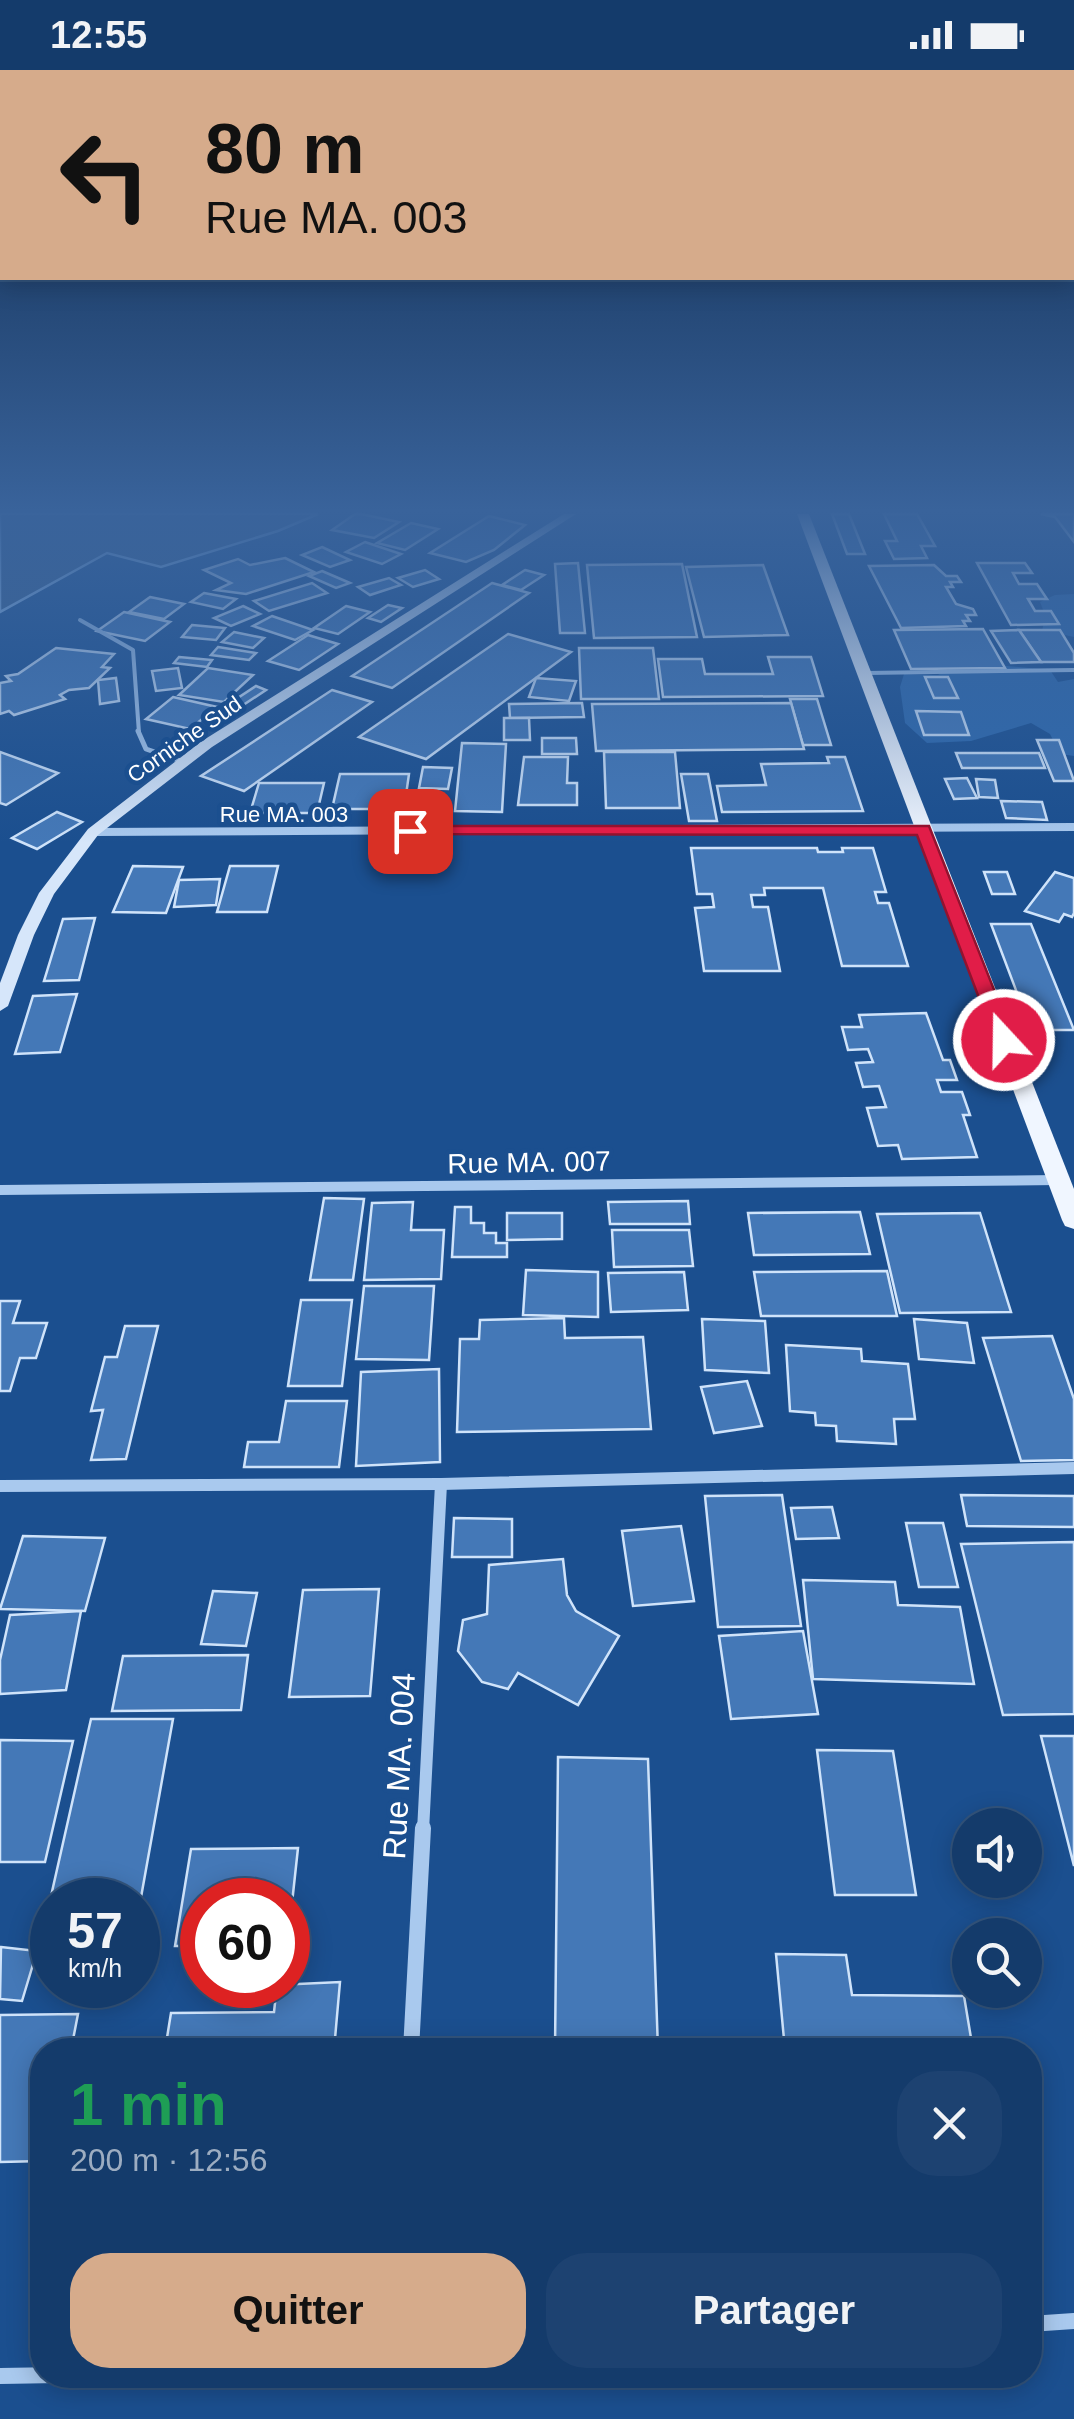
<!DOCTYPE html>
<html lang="fr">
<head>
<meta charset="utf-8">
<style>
	:root { --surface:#143b6b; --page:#1d4271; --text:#f1f3f6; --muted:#9dadc1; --line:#33557e; --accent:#d6ab8b }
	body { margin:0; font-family:Arial,sans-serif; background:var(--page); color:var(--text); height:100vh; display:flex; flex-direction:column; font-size:38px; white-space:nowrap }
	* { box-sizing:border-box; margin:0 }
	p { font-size:32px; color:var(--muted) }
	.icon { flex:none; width:55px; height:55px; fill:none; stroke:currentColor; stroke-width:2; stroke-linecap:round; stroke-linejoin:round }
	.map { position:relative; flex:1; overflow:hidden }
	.sheet { position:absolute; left:30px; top:1968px; width:1012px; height:350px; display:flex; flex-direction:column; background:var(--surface); border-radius:40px; box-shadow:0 5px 25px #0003,0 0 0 2px var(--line) }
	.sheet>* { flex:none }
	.top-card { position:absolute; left:0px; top:0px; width:1075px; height:210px; box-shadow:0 5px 25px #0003,0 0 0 2px var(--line); background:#d6ab8b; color:#111; overflow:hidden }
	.controls { position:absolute; left:952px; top:1738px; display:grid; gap:20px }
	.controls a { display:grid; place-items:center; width:90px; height:90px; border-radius:50%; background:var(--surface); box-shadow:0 5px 25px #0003,0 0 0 2px var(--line); font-size:50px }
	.speed { position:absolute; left:30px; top:1808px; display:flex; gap:20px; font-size:50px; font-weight:700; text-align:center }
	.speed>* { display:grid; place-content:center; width:130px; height:130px; border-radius:50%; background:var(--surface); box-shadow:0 5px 25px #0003,0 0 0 2px var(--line); line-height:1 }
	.speed small { font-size:25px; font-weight:400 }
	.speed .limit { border:15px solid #d22; background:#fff; color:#111 }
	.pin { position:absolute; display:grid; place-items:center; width:85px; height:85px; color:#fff; margin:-42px; border-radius:20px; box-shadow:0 5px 15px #0006 }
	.me { position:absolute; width:110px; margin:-55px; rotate:339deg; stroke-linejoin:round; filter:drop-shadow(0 0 8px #0008) }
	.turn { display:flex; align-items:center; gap:35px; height:210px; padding:0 40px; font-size:45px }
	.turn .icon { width:130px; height:130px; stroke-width:2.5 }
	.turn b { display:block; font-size:70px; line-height:85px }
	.round { display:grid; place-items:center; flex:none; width:105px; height:105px; border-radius:40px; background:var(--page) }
	.headline { display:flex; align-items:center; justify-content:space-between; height:170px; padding:0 40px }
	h1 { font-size:60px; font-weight:700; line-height:75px; color:#1e9e55 }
	.action { display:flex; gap:20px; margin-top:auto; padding:20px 40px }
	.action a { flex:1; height:115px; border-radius:40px; background:var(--accent); color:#111; font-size:40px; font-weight:700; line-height:115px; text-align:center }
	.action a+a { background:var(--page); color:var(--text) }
	.status { display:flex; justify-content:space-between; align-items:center; height:70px; padding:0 50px; background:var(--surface); direction:ltr }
	.status svg { height:28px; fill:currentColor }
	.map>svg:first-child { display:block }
</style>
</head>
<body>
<div class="status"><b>12:55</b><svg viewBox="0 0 49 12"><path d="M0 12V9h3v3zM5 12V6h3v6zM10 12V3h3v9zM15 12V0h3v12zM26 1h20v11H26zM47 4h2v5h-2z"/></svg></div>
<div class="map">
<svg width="1074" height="2349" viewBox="0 0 1074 2349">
	<rect width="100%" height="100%" fill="#1b4f8f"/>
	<g fill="#2e69ad">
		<path d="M 1074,524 L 1074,567 L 1042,560 L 1046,547 L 1040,532 L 1055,525 Z"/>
		<path d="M 964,592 L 1050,600 L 1058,612 L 1074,609 L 1074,686 L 1060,684 L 1050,664 L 1031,653 L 971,671 L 927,673 L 905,653 L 900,617 L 904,604 L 938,605 Z"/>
	</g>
	<path fill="#3c6290" stroke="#9cc4f0" stroke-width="2.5" d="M 0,444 L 318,444 L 278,461 L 161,497 L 107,483 L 0,542 Z"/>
	<g fill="#4478b7" stroke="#cfe3fa" stroke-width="2.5">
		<path d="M 355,444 L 361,444 L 399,452 L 374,468 L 332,460 Z"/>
		<path d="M 832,444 L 849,444 L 865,484 L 847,484 Z"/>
		<path d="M 884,444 L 917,444 L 935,476 L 921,476 L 927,488 L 894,489 L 885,471 L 897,471 Z"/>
		<path d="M 1041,444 L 1074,444 L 1074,472 L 1055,447 Z"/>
		<path d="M 489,446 L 525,455 L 494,480 L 466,492 L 430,483 Z"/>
		<path d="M 411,453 L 438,459 L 405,480 L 377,473 Z"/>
		<path d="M 365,472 L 401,484 L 382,494 L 346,482 Z"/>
		<path d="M 322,477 L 350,490 L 330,497 L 302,485 Z"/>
		<path d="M 285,488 L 314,502 L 246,524 L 216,520 L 231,513 L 204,500 L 238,489 L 250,495 Z"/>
		<path d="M 578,493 L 585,563 L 560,563 L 555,494 Z"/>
		<path d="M 977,493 L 1025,493 L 1032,503 L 1013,503 L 1019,514 L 1037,514 L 1047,529 L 1028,529 L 1035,541 L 1051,541 L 1059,554 L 1011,555 Z"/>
		<path d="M 682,494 L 697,567 L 594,568 L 587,495 Z"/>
		<path d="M 763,495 L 788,565 L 704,567 L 686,497 Z"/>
		<path d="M 934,495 L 946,506 L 957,506 L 961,512 L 950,512 L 953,517 L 946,517 L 956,534 L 973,539 L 976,545 L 966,545 L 970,551 L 963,551 L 966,556 L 901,558 L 869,496 Z"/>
		<path d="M 425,500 L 439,509 L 413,517 L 398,508 Z"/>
		<path d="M 525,500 L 544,505 L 521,520 L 502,515 Z"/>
		<path d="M 322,501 L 350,513 L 336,518 L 309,506 Z"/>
		<path d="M 389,508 L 401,515 L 370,525 L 358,517 Z"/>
		<path d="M 312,513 L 327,523 L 269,541 L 254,531 Z"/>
		<path d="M 492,513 L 529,523 L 392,618 L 352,606 Z"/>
		<path d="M 204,523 L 236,529 L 223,539 L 191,532 Z"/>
		<path d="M 150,527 L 184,534 L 164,549 L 129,542 Z"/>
		<path d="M 388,535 L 402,538 L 381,552 L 368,548 Z"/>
		<path d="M 243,536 L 260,544 L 231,556 L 214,548 Z"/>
		<path d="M 346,536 L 370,542 L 338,564 L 314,558 Z"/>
		<path d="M 124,542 L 170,552 L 145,571 L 97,561 Z"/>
		<path d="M 272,546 L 313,560 L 295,570 L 253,556 Z"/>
		<path d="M 192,555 L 225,558 L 216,570 L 182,567 Z"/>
		<path d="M 983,559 L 1005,598 L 911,599 L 894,560 Z"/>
		<path d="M 1019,560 L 1060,560 L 1074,583 L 1074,592 L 1041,592 Z"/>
		<path d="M 1019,560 L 1041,592 L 1011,593 L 991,561 Z"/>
		<path d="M 234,562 L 264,568 L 253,578 L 222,572 Z"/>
		<path d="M 508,564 L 571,582 L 426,689 L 359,667 Z"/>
		<path d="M 308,565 L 338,574 L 299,600 L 268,591 Z"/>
		<path d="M 218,577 L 256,583 L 249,590 L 211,585 Z"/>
		<path d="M 56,578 L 114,584 L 102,597 L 110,598 L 89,618 L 69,620 L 60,625 L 65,629 L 14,645 L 9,641 L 0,644 L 0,613 L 11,611 L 6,606 L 18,604 Z"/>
		<path d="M 579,578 L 653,578 L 659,629 L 581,629 Z"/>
		<path d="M 179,587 L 212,590 L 207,597 L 174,593 Z"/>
		<path d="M 768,587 L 811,587 L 823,626 L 663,627 L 658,589 L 702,589 L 705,604 L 773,604 Z"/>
		<path d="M 178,598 L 182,618 L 156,621 L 152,601 Z"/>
		<path d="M 208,598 L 253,605 L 224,632 L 179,625 Z"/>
		<path d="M 925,607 L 948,607 L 958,628 L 934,628 Z"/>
		<path d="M 116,608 L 119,631 L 100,634 L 98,610 Z"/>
		<path d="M 536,608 L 576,611 L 569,631 L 529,627 Z"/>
		<path d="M 256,616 L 266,620 L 225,647 L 215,643 Z"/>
		<path d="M 332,620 L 372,632 L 244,721 L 201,706 Z"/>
		<path d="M 173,627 L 217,637 L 190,659 L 146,649 Z"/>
		<path d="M 790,629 L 817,629 L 831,675 L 803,675 Z"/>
		<path d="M 582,633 L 584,647 L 510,648 L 509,634 Z"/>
		<path d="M 791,633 L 804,679 L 596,681 L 592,634 Z"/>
		<path d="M 916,641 L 961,642 L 969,665 L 924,665 Z"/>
		<path d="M 504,648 L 529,648 L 530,670 L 504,670 Z"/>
		<path d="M 542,668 L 576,668 L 577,684 L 542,684 Z"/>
		<path d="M 1037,670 L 1059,670 L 1074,711 L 1054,711 Z"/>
		<path d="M 462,673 L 506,674 L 502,742 L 455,741 Z"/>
		<path d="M 0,682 L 58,703 L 6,735 L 0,733 Z"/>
		<path d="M 604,682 L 675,682 L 680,738 L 606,738 Z"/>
		<path d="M 956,683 L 1039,683 L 1045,698 L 962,698 Z"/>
		<path d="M 524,687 L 568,687 L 567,713 L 577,713 L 577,735 L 518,735 Z"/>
		<path d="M 827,687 L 845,687 L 863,741 L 722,742 L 717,716 L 766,715 L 761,694 L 829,693 Z"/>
		<path d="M 423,697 L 452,698 L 448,719 L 419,718 Z"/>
		<path d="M 340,704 L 409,704 L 404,739 L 332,739 Z"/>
		<path d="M 681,704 L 708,704 L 717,751 L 689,751 Z"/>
		<path d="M 967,708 L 977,728 L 954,729 L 945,709 Z"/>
		<path d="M 976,709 L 995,710 L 998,728 L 979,727 Z"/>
		<path d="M 259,713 L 324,713 L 317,743 L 250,743 Z"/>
		<path d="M 1001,731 L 1042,732 L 1047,750 L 1006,748 Z"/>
		<path d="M 57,742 L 82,752 L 37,779 L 12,768 Z"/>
		<path d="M 691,778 L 817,778 L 818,782 L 843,782 L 842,778 L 873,778 L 886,822 L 875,822 L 878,833 L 889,833 L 908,896 L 842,896 L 823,818 L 764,818 L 765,825 L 751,825 L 753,837 L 768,837 L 780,901 L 704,901 L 695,838 L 714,837 L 712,824 L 697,824 Z"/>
		<path d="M 133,796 L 183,797 L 166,843 L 113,842 Z"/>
		<path d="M 230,796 L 278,796 L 267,842 L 217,842 Z"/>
		<path d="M 984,802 L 1007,802 L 1015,824 L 992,824 Z"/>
		<path d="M 1055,802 L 1074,808 L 1074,843 L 1072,847 L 1064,844 L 1059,852 L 1025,841 Z"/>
		<path d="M 220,809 L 216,835 L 174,837 L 179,810 Z"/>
		<path d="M 95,848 L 79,910 L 44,911 L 63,849 Z"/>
		<path d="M 991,854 L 1031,854 L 1074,960 L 1031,960 Z"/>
		<path d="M 77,924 L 60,982 L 15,984 L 33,926 Z"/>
		<path d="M 926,943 L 943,990 L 950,990 L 957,1010 L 937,1010 L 941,1022 L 962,1022 L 970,1045 L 963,1045 L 977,1087 L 902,1089 L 898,1075 L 878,1076 L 867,1038 L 886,1037 L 879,1016 L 863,1017 L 856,993 L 873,992 L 868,979 L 848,980 L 842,957 L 862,957 L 859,945 Z"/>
		<path d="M 324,1128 L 364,1129 L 353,1210 L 310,1210 Z"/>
		<path d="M 688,1131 L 690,1154 L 610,1154 L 608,1132 Z"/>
		<path d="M 413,1132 L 411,1160 L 444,1160 L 441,1209 L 364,1210 L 372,1133 Z"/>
		<path d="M 455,1137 L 471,1137 L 471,1153 L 484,1153 L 484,1163 L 496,1163 L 496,1173 L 507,1173 L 507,1187 L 452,1187 Z"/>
		<path d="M 860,1142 L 870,1184 L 754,1185 L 748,1143 Z"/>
		<path d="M 507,1143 L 562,1143 L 562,1169 L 507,1170 Z"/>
		<path d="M 980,1143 L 1011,1242 L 900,1243 L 877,1144 Z"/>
		<path d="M 612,1160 L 689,1160 L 693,1196 L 614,1197 Z"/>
		<path d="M 526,1200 L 598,1202 L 598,1247 L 523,1245 Z"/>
		<path d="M 887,1201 L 897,1246 L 761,1246 L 754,1202 Z"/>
		<path d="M 684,1202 L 688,1240 L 611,1242 L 608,1203 Z"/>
		<path d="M 364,1216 L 434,1216 L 429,1290 L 356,1289 Z"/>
		<path d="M 301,1230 L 352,1230 L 342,1316 L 288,1316 Z"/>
		<path d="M 0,1231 L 20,1231 L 13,1253 L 47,1253 L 36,1288 L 20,1288 L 10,1321 L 0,1321 Z"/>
		<path d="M 564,1248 L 565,1268 L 643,1267 L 651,1359 L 457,1362 L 460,1269 L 479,1269 L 480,1250 Z"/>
		<path d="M 702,1249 L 765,1251 L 769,1303 L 705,1300 Z"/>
		<path d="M 914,1249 L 967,1253 L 974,1293 L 919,1289 Z"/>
		<path d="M 125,1256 L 158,1256 L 126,1389 L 91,1390 L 103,1340 L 91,1341 L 105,1287 L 117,1287 Z"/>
		<path d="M 1052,1266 L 1074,1329 L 1074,1390 L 1021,1391 L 983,1268 Z"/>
		<path d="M 786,1275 L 861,1279 L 862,1291 L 908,1294 L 915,1349 L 894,1349 L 896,1374 L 837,1371 L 836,1356 L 816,1355 L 815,1343 L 790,1341 Z"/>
		<path d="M 439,1299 L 440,1392 L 356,1396 L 361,1302 Z"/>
		<path d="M 747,1311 L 762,1356 L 714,1363 L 701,1317 Z"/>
		<path d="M 286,1331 L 347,1331 L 339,1397 L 244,1397 L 248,1372 L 279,1372 Z"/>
		<path d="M 782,1425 L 801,1556 L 718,1557 L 705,1426 Z"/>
		<path d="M 961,1425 L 1074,1426 L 1074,1457 L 967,1456 Z"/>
		<path d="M 832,1437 L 839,1468 L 796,1469 L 791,1438 Z"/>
		<path d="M 454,1448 L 512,1449 L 512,1487 L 452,1487 Z"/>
		<path d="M 906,1453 L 943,1453 L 958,1517 L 919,1517 Z"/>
		<path d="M 681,1456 L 694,1531 L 633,1536 L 622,1461 Z"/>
		<path d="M 23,1466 L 105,1468 L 85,1541 L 0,1539 Z"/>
		<path d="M 1074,1472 L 1074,1644 L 1003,1645 L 961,1474 Z"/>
		<path d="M 563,1489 L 567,1525 L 576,1541 L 619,1566 L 578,1635 L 518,1603 L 508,1619 L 482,1612 L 458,1581 L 463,1550 L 487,1544 L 489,1495 Z"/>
		<path d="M 803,1510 L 895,1512 L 898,1535 L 960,1537 L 974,1614 L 813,1609 Z"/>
		<path d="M 379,1519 L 370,1626 L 289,1627 L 303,1520 Z"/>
		<path d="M 213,1521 L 257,1523 L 246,1576 L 201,1574 Z"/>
		<path d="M 81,1541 L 66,1620 L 0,1624 L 0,1590 L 10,1545 Z"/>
		<path d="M 803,1561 L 818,1644 L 731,1649 L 719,1566 Z"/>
		<path d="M 248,1585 L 241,1640 L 112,1641 L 123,1586 Z"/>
		<path d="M 91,1649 L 173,1649 L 138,1844 L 138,1830 L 52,1830 L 52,1866 L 42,1866 Z"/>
		<path d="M 1041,1666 L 1074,1666 L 1074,1796 Z"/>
		<path d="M 0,1670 L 73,1671 L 45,1792 L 0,1792 Z"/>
		<path d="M 817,1680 L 893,1681 L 916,1825 L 835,1825 Z"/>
		<path d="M 558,1687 L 648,1689 L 658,1980 L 555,1980 Z"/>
		<path d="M 298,1778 L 288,1870 L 288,1830 L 202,1830 L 202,1876 L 175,1876 L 191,1779 Z"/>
		<path d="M 1,1877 L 37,1881 L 22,1931 L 0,1929 Z"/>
		<path d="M 776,1884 L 846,1885 L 852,1925 L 964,1926 L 973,1980 L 785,1980 Z"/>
		<path d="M 340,1912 L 334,1980 L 165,1980 L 171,1943 L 274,1942 L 277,1915 Z"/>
		<path d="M 78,1944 L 71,1980 L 42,1980 L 42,2091 L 0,2092 L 0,1945 Z"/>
		<path d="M 499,1969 L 499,1980 L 442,1980 L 442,1970 Z"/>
	</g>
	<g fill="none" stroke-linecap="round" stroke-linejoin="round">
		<g stroke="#a9c9ee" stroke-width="4">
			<path d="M 80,550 L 133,580 L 139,663"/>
			<path d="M 867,603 L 1074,600"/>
		</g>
		<path stroke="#a9c9ee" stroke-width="5" d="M 138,661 L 146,679 L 184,692"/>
		<path stroke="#a9c9ee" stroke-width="8" d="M 93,762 L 1074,757"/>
		<path stroke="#a9c9ee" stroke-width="10" d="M 0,1120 L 1058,1110"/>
		<g stroke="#a9c9ee" stroke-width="12">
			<path d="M 0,1416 L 441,1414 L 1074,1398"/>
			<path d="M 423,1761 L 441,1414"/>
		</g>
		<g stroke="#a9c9ee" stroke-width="16">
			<path d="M 411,1980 L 423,1758"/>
			<path d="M 1030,2254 L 1074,2251"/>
			<path d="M 0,2306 L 59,2305"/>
		</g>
		<path fill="#d6e6fa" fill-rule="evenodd" d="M 564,444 L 576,444 L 212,677 L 98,765 L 54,824 L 34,865 L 8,936 L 0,941 L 0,913 L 18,865 L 39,823 L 88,759 L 202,671 Z"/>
		<path fill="#f0f6ff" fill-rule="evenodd" d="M 797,444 L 809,444 L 1074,1119 L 1074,1159 L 1065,1156 L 1062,1150 Z"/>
	</g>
	<linearGradient id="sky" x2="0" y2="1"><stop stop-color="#0f2b4f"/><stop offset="0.57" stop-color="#39639b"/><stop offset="1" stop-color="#39639b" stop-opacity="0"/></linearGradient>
	<rect width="1074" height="773" fill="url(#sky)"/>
	<path fill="#e11d48" stroke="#92132f" stroke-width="2.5" d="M 410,756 L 929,756 L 1014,970 L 1004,976 L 995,970 L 917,765 L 404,764 L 404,757 Z"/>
	<g text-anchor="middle" stroke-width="9" stroke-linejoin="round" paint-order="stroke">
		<g font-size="22" fill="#fff" stroke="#1b4f8f">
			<text transform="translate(184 669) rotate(-35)" y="8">Corniche Sud</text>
			<text x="284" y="752">Rue MA. 003</text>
		</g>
		<g font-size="28" fill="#fff" stroke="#1b4f8f">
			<text transform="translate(529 1092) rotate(-1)" y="10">Rue MA. 007</text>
		</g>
		<g font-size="32" fill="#fff" stroke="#1b4f8f">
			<text transform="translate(399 1696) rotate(-87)" y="11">Rue MA. 004</text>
		</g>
	</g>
</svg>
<div class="controls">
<a><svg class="icon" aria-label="sound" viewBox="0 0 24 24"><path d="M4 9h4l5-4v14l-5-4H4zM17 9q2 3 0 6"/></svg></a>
<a><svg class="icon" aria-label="search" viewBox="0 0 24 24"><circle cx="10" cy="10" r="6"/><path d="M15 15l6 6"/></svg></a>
</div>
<div class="speed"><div>57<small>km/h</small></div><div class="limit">60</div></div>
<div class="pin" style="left:410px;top:761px;background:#d93025"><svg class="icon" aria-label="arrive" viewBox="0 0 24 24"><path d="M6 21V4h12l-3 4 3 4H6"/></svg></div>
<svg class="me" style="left:1004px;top:970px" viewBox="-20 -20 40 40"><circle r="17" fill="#e11d48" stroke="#fff" stroke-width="3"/><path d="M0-11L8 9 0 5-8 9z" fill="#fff"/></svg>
<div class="top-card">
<div class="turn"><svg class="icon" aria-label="left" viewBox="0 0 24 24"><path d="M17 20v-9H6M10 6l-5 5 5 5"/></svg><div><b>80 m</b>Rue MA. 003</div></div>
</div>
<section class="sheet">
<div class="headline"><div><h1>1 min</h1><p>200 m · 12:56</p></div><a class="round"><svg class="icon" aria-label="close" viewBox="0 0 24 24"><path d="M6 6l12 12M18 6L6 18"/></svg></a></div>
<div class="action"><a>Quitter</a><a>Partager</a></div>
</section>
</div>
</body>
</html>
